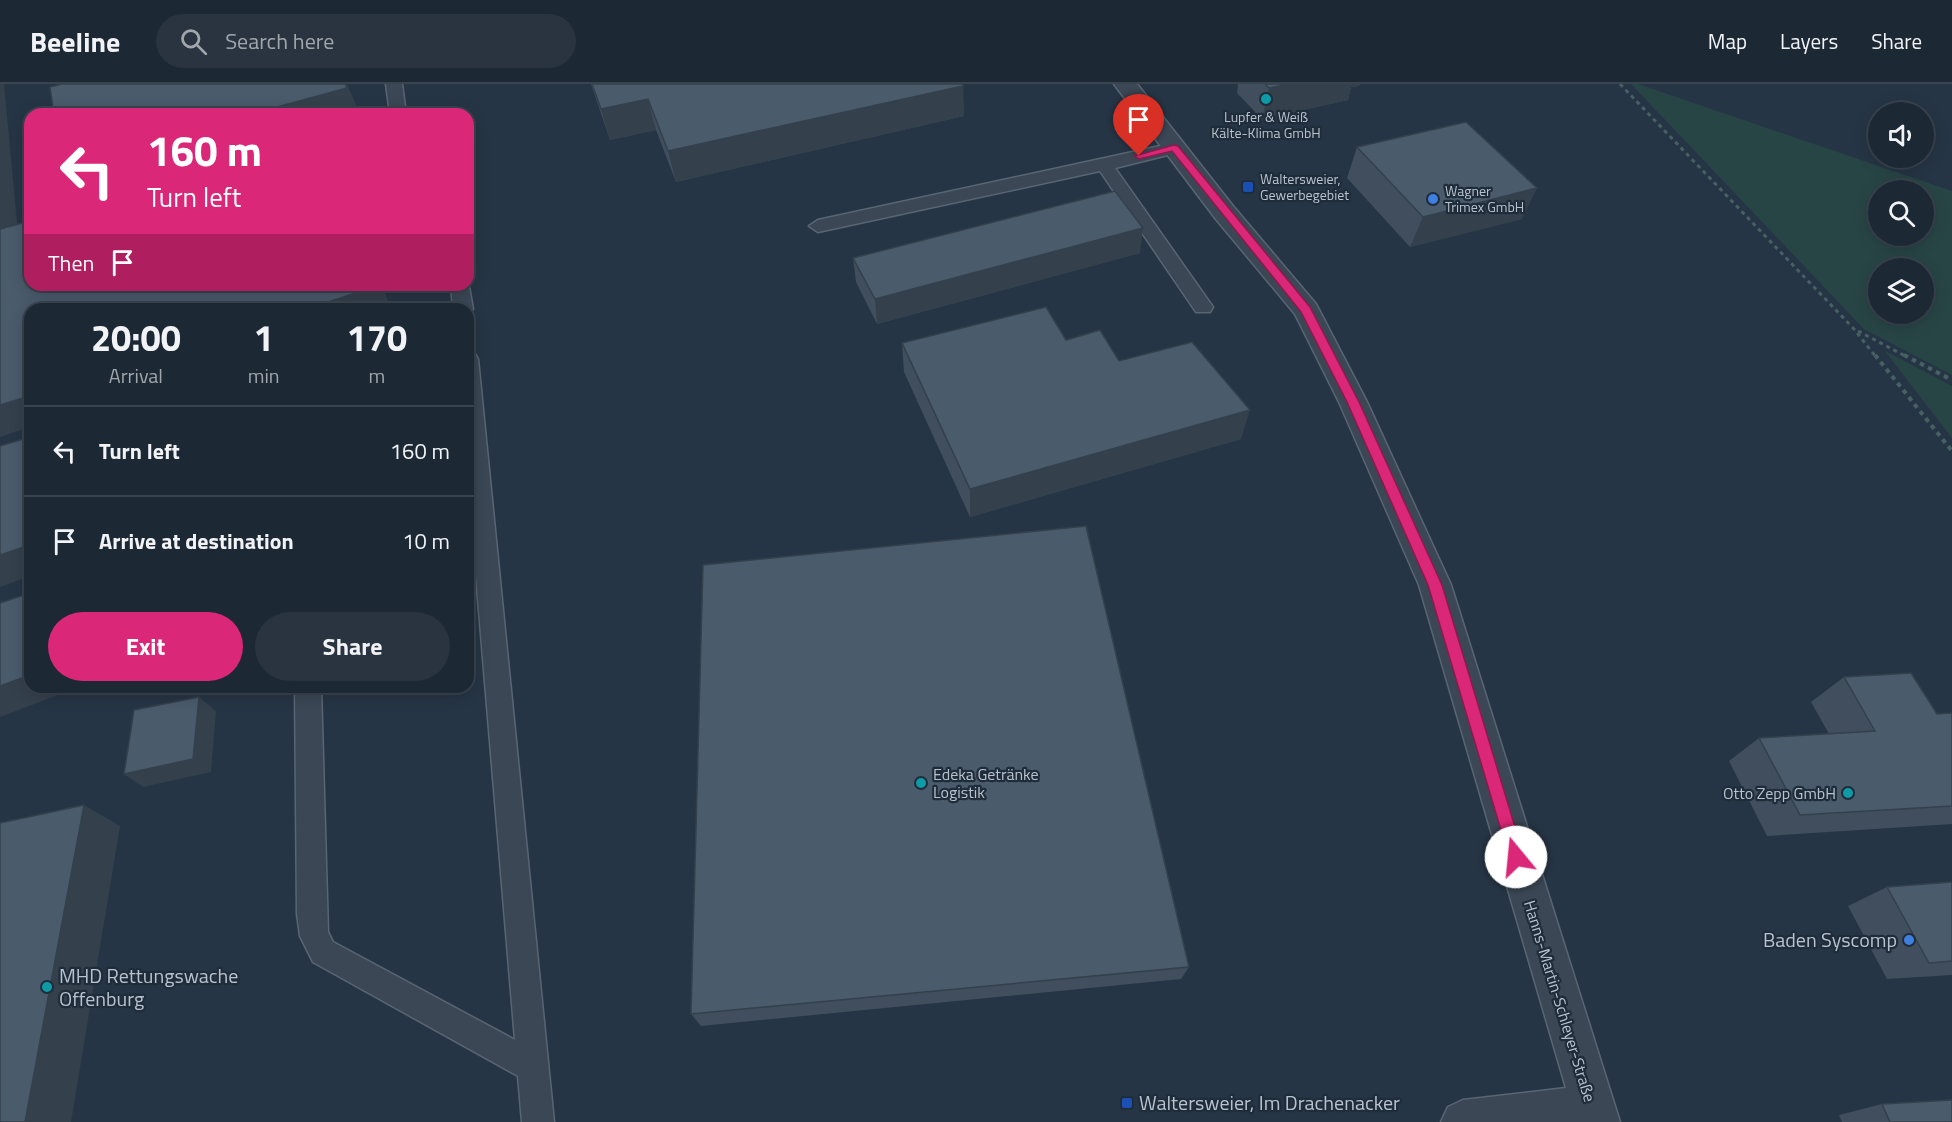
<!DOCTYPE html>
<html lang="en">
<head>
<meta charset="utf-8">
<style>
	:root { --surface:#1c2834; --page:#293440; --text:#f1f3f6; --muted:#a0a6ac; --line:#3a444f; --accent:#db2777 }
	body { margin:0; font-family:"Titillium Web",sans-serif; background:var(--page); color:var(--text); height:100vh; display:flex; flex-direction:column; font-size:22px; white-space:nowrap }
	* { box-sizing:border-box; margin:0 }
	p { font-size:20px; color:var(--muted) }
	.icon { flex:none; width:33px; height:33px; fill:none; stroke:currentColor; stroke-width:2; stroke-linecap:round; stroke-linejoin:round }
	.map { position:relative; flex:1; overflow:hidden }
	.sheet { position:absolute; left:24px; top:219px; width:450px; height:390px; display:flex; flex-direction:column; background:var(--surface); border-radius:18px; box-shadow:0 3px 15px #0003,0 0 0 2px var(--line) }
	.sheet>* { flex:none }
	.banner { position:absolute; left:24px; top:24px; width:450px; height:183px; border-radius:18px; box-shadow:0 3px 15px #0003,0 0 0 2px var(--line); background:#db2777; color:#fff; overflow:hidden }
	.controls { position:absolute; left:1868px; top:18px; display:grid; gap:12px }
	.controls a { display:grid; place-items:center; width:66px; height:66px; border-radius:50%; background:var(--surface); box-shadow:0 3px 15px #0003,0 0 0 2px var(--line); font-size:30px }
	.pin { position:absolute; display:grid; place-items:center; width:51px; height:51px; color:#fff; margin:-62px -26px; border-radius:50% 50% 50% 0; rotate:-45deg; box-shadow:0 0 6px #0007 }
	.pin .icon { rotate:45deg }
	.me { position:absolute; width:66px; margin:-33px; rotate:343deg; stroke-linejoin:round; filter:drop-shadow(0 0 4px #0008) }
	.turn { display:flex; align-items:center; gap:21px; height:126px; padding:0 24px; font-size:27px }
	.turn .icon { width:78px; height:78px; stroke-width:2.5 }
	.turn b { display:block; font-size:42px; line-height:51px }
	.then { display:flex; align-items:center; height:57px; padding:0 24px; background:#0003; gap:12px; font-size:22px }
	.eta { display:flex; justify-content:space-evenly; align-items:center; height:102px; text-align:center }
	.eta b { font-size:36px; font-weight:700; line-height:42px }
	.action { display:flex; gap:12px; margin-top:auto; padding:12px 24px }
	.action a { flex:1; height:69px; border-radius:36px; background:var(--accent); color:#fff; font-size:24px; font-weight:700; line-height:69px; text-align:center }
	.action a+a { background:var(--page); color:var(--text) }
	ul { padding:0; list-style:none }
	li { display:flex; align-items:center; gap:18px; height:90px; padding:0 24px; border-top:2px solid var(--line) }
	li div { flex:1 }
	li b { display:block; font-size:22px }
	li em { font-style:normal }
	header { display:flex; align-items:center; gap:36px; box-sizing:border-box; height:84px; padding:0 30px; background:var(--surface); border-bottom:2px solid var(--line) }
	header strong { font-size:28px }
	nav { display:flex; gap:33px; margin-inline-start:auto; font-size:21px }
	.search { width:420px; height:54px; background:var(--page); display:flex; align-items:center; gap:15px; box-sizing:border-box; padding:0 21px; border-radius:33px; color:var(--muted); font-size:22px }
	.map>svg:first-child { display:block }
</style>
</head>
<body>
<header>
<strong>Beeline</strong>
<div class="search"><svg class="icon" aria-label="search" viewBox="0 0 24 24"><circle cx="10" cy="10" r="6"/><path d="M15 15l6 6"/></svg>Search here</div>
<nav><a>Map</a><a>Layers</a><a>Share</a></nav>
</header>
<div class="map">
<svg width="1952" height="1038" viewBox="0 0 1952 1038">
	<rect width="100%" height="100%" fill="#263545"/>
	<g fill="#284546" fill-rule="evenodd">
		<path d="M 1631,0 L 1638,0 L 1952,107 L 1952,291 L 1864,245 ZM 1878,106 L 1923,106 L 1923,152 L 1878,152 ZM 1878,184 L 1923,184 L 1923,230 L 1878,230 Z"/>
		<path d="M 1885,267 L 1952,302 L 1952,354 Z"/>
	</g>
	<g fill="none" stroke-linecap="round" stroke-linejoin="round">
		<defs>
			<g id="lane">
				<path d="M 386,0 L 402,0 L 406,30 L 390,30 Z"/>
				<path d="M 1174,59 L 1183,64 L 1180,68 L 1115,84 L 1213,223 L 1210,228 L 1196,228 L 1100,87 L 818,148 L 809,142 L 818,136 Z"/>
				<path d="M 468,197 L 473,225 L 468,230 L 468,225 L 453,225 L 451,201 L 468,201 Z"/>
				<path d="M 468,268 L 475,270 L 478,275 L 554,1038 L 522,1038 L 518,992 L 313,878 L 300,852 L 297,830 L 295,603 L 321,603 L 328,848 L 333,858 L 515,956 L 468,396 Z"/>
			</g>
			<path id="street" d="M 1114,0 L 1137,0 L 1233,122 L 1316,220 L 1367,318 L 1451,501 L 1620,1038 L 1441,1038 L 1448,1023 L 1463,1016 L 1566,1004 L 1419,501 L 1339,318 L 1295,230 L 1215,134 Z"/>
		</defs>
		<use href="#lane" stroke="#596572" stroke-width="3"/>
		<use href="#street" stroke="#596572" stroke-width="3"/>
		<g stroke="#476162" stroke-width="3" stroke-dasharray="4 4" stroke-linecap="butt">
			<path d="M 1620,0 L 1854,245 L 1876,273"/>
			<path d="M 1858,247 L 1907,273"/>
		</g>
		<g stroke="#476162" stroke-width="4" stroke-dasharray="4.5 4.5" stroke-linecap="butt">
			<path d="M 1875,271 L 1952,367"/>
			<path d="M 1904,271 L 1952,296"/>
		</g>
		<use href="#lane" fill="#3b4755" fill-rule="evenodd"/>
		<use href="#street" fill="#3b4755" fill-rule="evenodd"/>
	</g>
	<g fill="#404e5d">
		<path d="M 591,0 L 962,0 L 964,32 L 676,98 L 656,46 L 610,56 Z"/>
		<path d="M 1238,0 L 1360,0 L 1359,2 L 1351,3 L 1348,16 L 1262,35 L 1237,9 Z"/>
		<path d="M 1357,63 L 1522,135 L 1410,163 L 1347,94 Z"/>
		<path d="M 1140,169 L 877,240 L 856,198 L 853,174 Z"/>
		<path d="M 1066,256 L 1119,277 L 1241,355 L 970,433 L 904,288 L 902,259 Z"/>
		<path d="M 1844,593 L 1937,630 L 1952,629 L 1952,740 L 1767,752 L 1729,677 L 1759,654 L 1829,650 L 1811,618 Z"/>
		<path d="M 1952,798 L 1952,891 L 1887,895 L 1848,822 L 1887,803 Z"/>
		<path d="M 1189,883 L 1181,895 L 701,942 L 691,930 Z"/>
		<path d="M 1882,1020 L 1952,1038 L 1842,1038 L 1839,1031 Z"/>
	</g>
	<g fill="#34404c">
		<path d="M 0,0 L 4,0 L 20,170 L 0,148 Z"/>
		<path d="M 345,0 L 347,0 L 360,30 L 251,30 Z"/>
		<path d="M 1290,0 L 1360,0 L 1359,2 L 1351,3 L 1348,16 L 1262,35 L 1269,4 Z"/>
		<path d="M 963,2 L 964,32 L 676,98 L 668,67 Z"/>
		<path d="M 648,15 L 656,46 L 610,56 L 601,25 Z"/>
		<path d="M 1537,104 L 1522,135 L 1410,163 L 1423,133 Z"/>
		<path d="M 1143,144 L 1140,169 L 877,240 L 875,215 Z"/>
		<path d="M 378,201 L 382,201 L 391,225 L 306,225 Z"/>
		<path d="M 30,312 L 30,343 L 0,353 L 0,321 Z"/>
		<path d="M 1250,326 L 1241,355 L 970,433 L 970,405 Z"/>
		<path d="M 30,461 L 30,492 L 0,503 L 0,471 Z"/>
		<path d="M 30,591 L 30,603 L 79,603 L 0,633 L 0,602 Z"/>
		<path d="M 199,613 L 216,627 L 211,688 L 143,703 L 124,690 Z"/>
		<path d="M 84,721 L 120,742 L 71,1038 L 25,1038 Z"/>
	</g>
	<g fill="#4a5b6c" stroke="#34404c" stroke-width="1.5">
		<path d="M 62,0 L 345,0 L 347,4 L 251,30 L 54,30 L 50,3 Z"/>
		<path d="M 592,0 L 962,0 L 963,2 L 668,67 L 648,15 L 601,25 Z"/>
		<path d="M 1265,0 L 1290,0 L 1269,4 Z"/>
		<path d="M 1466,38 L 1537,104 L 1423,133 L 1357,63 Z"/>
		<path d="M 1115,107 L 1143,144 L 875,215 L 853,174 Z"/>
		<path d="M 30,137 L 30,201 L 378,201 L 378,202 L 306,225 L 30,225 L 30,312 L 0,321 L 0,145 Z"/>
		<path d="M 1046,223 L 1066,256 L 1100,246 L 1119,277 L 1192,258 L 1250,326 L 970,405 L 902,259 Z"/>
		<path d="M 30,353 L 30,461 L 0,471 L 0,362 Z"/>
		<path d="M 1086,442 L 1189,883 L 691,930 L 703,481 Z"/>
		<path d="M 30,509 L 30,591 L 0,602 L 0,519 Z"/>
		<path d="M 1911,589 L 1937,630 L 1952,629 L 1952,722 L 1800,731 L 1759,654 L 1875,647 L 1844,593 Z"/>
		<path d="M 199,613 L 193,675 L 124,690 L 134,626 Z"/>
		<path d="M 84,721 L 25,1038 L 0,1038 L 0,739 Z"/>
		<path d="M 1952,798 L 1952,877 L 1929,879 L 1887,803 Z"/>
		<path d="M 1952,1016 L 1952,1038 L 1890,1038 L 1882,1020 Z"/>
	</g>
	<path fill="#db2777" stroke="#8e194d" stroke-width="1.5" d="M 1174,61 L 1178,62 L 1310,223 L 1359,318 L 1442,501 L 1524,773 L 1522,778 L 1516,781 L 1511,778 L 1509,773 L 1428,501 L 1347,318 L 1301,228 L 1172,67 L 1139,75 L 1134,72 Z"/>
	<g fill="#0f9aa8" stroke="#1f2c3a" stroke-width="2">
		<circle cx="1266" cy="15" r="6"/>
		<circle cx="921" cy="699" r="6"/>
		<circle cx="1848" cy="709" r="6"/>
		<circle cx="47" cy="903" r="6"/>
	</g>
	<g fill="#1a4fb4" stroke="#1f2c3a" stroke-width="2">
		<rect x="1242" y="97" width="12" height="12" rx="3"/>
		<rect x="1121" y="1013" width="12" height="12" rx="3"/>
	</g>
	<g fill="#3f7fe0" stroke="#1f2c3a" stroke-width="2">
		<circle cx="1433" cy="115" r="6"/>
		<circle cx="1909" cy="856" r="6"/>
	</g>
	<g text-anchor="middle" stroke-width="4.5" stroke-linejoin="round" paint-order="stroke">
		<g font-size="14" fill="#b8c2ce" stroke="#1f2c3a" text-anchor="start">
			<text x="1266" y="38" text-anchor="middle">Lupfer &amp; Weiß<tspan x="1266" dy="16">Kälte-Klima GmbH</tspan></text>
			<text x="1260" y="100">Waltersweier,<tspan x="1260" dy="16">Gewerbegebiet</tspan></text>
			<text x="1445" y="112">Wagner<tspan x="1445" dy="16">Trimex GmbH</tspan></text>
		</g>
		<g font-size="16" fill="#b8c2ce" stroke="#1f2c3a" text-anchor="start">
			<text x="933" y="696">Edeka Getränke<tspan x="933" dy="18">Logistik</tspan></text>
			<text x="1836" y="715" text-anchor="end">Otto Zepp GmbH</text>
		</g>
		<g font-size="16" fill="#b8c2ce" stroke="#1f2c3a">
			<text transform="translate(1560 917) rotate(73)" y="6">Hanns-Martin-Schleyer-Straße</text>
		</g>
		<g font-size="20" fill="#b8c2ce" stroke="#1f2c3a" text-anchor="start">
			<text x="1897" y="863" text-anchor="end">Baden Syscomp</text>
			<text x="59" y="899">MHD Rettungswache<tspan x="59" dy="23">Offenburg</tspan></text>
			<text x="1139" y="1026">Waltersweier, Im Drachenacker</text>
		</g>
	</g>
</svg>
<div class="controls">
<a><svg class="icon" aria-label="sound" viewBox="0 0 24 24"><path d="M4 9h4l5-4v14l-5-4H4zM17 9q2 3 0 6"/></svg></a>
<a><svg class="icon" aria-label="search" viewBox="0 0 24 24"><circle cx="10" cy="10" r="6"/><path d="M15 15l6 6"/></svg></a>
<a><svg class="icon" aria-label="layers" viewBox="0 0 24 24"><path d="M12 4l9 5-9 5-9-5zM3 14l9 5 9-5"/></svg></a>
</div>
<div class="pin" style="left:1139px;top:72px;background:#d93025"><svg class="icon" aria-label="arrive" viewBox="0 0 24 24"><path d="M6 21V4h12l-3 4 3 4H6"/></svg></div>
<svg class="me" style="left:1516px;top:773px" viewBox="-20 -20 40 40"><circle r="19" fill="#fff"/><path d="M0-13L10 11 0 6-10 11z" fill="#db2777"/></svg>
<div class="banner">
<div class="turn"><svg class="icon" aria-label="left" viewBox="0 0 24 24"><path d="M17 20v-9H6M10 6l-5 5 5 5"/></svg><div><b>160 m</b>Turn left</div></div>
<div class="then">Then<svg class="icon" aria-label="arrive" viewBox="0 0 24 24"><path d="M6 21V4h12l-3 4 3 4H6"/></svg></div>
</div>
<section class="sheet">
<div class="eta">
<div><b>20:00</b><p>Arrival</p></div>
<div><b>1</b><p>min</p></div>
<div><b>170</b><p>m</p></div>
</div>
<ul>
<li><svg class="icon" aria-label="left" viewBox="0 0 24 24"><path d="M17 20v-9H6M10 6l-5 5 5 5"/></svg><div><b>Turn left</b></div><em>160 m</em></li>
<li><svg class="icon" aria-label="arrive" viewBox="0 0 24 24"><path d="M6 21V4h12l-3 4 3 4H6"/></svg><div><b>Arrive at destination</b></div><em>10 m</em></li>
</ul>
<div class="action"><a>Exit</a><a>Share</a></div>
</section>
</div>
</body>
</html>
